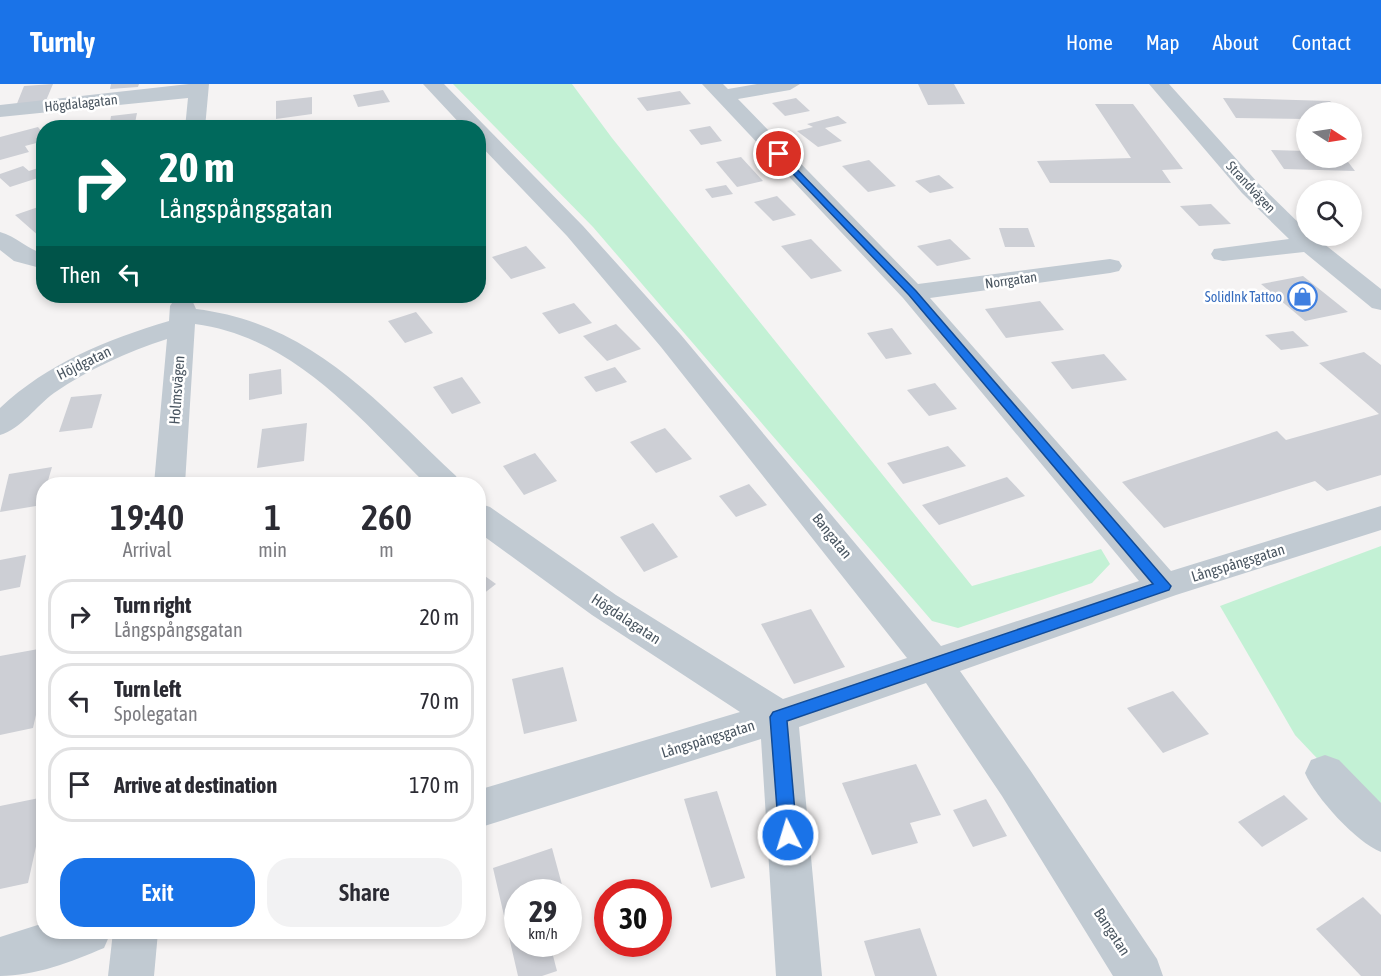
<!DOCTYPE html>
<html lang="en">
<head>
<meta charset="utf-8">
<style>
	:root { --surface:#fff; --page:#f2f2f3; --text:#2b2b33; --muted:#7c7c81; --line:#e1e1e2; --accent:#1a73e8 }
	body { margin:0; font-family:"Asap Condensed",sans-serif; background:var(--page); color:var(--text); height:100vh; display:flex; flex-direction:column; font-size:22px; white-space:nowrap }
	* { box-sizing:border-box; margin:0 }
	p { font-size:20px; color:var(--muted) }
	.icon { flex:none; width:33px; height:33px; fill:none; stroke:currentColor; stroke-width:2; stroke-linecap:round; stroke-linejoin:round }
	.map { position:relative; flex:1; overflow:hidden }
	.panel { position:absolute; left:36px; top:393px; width:450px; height:462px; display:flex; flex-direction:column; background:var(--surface); border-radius:24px; box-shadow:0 3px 9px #0003 }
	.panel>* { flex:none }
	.hud { position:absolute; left:36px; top:36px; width:450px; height:183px; border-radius:24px; box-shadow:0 3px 9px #0003; background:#00695c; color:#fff; overflow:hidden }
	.needle { width:39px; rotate:102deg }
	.fabs { position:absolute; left:1296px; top:18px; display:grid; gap:12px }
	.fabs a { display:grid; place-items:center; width:66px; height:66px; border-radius:50%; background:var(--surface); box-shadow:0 3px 9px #0003; font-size:30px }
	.speed { position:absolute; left:504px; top:795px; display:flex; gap:12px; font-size:30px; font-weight:700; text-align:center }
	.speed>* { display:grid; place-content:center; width:78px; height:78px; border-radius:50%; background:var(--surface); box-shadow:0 3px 9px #0003; line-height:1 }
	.speed small { font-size:15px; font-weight:400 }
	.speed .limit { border:9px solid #d22; background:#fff; color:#111 }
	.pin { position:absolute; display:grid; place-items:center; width:51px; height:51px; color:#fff; margin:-26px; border:3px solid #fff; border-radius:50%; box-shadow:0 2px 6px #0007 }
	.me { position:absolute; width:66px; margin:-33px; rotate:355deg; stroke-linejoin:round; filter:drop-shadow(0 0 4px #0008) }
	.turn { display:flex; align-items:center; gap:21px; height:126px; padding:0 24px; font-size:27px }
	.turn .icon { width:78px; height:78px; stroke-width:2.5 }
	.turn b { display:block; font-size:42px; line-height:51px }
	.then { display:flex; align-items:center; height:57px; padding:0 24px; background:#0003; gap:12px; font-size:22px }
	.eta { display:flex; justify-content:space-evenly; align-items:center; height:102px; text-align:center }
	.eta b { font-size:36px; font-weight:600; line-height:42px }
	.primary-button { display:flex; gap:12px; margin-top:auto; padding:12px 24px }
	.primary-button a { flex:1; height:69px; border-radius:24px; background:var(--accent); color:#fff; font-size:24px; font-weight:600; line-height:69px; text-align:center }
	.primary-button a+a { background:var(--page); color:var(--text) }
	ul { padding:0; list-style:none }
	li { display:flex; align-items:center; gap:18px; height:75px; margin:0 12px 9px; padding:0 12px; border:3px solid var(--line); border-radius:24px }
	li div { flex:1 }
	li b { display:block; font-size:22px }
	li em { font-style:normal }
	header { display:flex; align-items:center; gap:36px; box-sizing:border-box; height:84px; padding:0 30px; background:var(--accent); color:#fff }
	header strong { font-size:28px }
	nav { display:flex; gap:33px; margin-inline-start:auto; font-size:21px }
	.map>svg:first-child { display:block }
</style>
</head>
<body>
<header>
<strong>Turnly</strong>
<nav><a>Home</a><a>Map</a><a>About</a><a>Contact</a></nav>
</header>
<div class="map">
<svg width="1381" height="892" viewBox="0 0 1381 892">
	<rect width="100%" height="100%" fill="#f5f3f3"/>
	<g fill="#c3f1d5">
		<path d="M 453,0 L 572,0 L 612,54 L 972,502 L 1101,465 L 1110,480 L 1092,499 L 958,544 L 932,537 L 593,143 Z"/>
		<path d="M 1381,462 L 1381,742 L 1295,651 L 1220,522 Z"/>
	</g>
	<g fill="#cdcfd5">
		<path d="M 53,0 L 45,19 L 16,22 L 24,2 Z"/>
		<path d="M 111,0 L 139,0 L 138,3 L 110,5 Z"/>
		<path d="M 918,0 L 954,0 L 965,20 L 928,21 Z"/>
		<path d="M 383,6 L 390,18 L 358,23 L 353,11 Z"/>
		<path d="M 680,7 L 691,20 L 647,27 L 637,14 Z"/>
		<path d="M 312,13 L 312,30 L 276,35 L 276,17 Z"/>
		<path d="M 796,14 L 810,27 L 785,32 L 772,19 Z"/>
		<path d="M 1223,14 L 1330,17 L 1341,28 L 1306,28 L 1306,35 L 1236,34 Z"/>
		<path d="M 1095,20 L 1133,20 L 1183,85 L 1162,86 L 1171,99 L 1050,99 L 1037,77 L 1131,74 Z"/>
		<path d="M 137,29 L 134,44 L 109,44 L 111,32 Z"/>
		<path d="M 838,32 L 847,39 L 825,44 L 842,57 L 818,63 L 797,47 L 813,43 L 807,40 Z"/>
		<path d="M 710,42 L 722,57 L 701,61 L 689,46 Z"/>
		<path d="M 38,43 L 44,51 L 44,57 L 25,62 L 29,68 L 0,76 L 0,53 Z"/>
		<path d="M 1271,66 L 1306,67 L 1306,74 L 1345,74 L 1355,87 L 1284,85 Z"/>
		<path d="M 741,73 L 763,97 L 737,103 L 716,78 Z"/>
		<path d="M 869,76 L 896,102 L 868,108 L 842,82 Z"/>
		<path d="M 23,82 L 29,87 L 44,82 L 44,92 L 10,103 L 0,94 L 0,90 Z"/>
		<path d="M 939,91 L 954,104 L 930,109 L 915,97 Z"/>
		<path d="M 726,101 L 733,110 L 712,114 L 705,105 Z"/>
		<path d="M 777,112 L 796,131 L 773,137 L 754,118 Z"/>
		<path d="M 1211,120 L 1231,140 L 1199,142 L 1180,122 Z"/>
		<path d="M 44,121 L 44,152 L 40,153 L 15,131 Z"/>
		<path d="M 999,144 L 1028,144 L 1035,163 L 1005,163 Z"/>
		<path d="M 811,155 L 842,187 L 811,195 L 781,162 Z"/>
		<path d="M 950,155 L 971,175 L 937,182 L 917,162 Z"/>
		<path d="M 526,162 L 546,184 L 511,195 L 492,173 Z"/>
		<path d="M 1303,192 L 1348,228 L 1305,237 L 1261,200 Z"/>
		<path d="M 257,212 L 288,212 L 288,213 L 258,218 Z"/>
		<path d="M 1040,217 L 1064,246 L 1006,254 L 985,225 Z"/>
		<path d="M 574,219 L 592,239 L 559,250 L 542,229 Z"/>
		<path d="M 416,228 L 433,249 L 405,259 L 388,237 Z"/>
		<path d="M 616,240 L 641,265 L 607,277 L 583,252 Z"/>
		<path d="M 892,244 L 912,270 L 886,275 L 867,249 Z"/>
		<path d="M 1293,247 L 1309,262 L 1281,266 L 1265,251 Z"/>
		<path d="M 1364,268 L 1381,281 L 1381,391 L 1327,407 L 1315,397 L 1164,444 L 1122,398 L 1277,347 L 1286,356 L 1379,330 L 1319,279 Z"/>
		<path d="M 1104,270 L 1127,296 L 1072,305 L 1051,278 Z"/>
		<path d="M 615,283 L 627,298 L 596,308 L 584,293 Z"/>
		<path d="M 281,285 L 282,310 L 249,316 L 249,290 Z"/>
		<path d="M 462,293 L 481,319 L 452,330 L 433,303 Z"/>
		<path d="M 935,299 L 957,325 L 929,332 L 907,306 Z"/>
		<path d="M 102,310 L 92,344 L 59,348 L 71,313 Z"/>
		<path d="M 307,339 L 304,377 L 257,384 L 262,345 Z"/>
		<path d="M 665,344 L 692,375 L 656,389 L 630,358 Z"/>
		<path d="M 948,362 L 966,382 L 903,400 L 887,379 Z"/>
		<path d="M 535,369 L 557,397 L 524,411 L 503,382 Z"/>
		<path d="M 52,383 L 47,400 L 44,400 L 42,421 L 0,428 L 9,390 Z"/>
		<path d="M 1007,393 L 1025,412 L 939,441 L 922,421 Z"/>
		<path d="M 749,400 L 767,421 L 736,433 L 719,412 Z"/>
		<path d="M 653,439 L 678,473 L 644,488 L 620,453 Z"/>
		<path d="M 26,471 L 20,503 L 0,507 L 0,476 Z"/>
		<path d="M 478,487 L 496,500 L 478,514 Z"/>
		<path d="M 811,525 L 845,583 L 794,600 L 761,540 Z"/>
		<path d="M 44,564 L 44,596 L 33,644 L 0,651 L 0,572 Z"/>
		<path d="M 563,583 L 577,637 L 524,650 L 512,595 Z"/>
		<path d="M 1173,607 L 1209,650 L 1163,669 L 1127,624 Z"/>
		<path d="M 916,680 L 941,731 L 910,739 L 918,759 L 872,771 L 842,699 Z"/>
		<path d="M 717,707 L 745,794 L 711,804 L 684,715 Z"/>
		<path d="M 1284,711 L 1308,735 L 1262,763 L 1238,738 Z"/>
		<path d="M 44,713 L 44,726 L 28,799 L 0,805 L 0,722 Z"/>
		<path d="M 986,715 L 1007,752 L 973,763 L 953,726 Z"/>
		<path d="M 552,764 L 564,808 L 518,808 L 518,860 L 550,860 L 557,887 L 542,892 L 518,892 L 493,784 Z"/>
		<path d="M 1363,813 L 1381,831 L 1381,892 L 1361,892 L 1316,845 Z"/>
		<path d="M 920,844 L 937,892 L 875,892 L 864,857 Z"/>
	</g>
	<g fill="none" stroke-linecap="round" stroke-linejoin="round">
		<g fill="#c1cad2" fill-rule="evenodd">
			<path d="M 189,0 L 209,0 L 205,44 L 185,44 L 188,14 L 0,33 L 0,21 Z"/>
			<path d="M 423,0 L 444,0 L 583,142 L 681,251 L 941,562 L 1139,497 L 903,214 L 702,0 L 723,0 L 728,5 L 757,0 L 800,0 L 790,6 L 738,15 L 918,200 L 1110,175 L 1119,177 L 1122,182 L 1119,187 L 1110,189 L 930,214 L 1171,487 L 1381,422 L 1381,446 L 1176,511 L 960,587 L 1030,686 L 1157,875 L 1163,892 L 1113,892 L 1002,712 L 926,599 L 799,643 L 822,892 L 776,892 L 761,655 L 478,744 L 478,706 L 740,628 L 592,531 L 478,448 L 478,419 L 490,423 L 616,511 L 783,615 L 907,574 L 661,263 L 567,152 L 478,59 L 478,44 L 464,44 Z"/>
			<path d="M 1149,0 L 1169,0 L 1258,99 L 1306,146 L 1306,152 L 1314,152 L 1381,205 L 1381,226 L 1372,224 L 1304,168 L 1223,177 L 1214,175 L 1211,170 L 1214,165 L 1289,155 L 1242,109 Z"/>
			<path d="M 0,148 C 16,152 27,165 44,170 L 44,185 L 14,177 L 0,166 Z"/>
			<path d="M 183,214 L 192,216 L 196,225 C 311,239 376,317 456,392 L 460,400 L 426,400 C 360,335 294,253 195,240 L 185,400 L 154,400 L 167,255 C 127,268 89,285 54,309 C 36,322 21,345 0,351 L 0,324 C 48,279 106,256 169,237 L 170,222 L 174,216 Z"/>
			<path d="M 1325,671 L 1339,676 L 1381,719 L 1381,768 C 1356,758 1316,714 1305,689 L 1311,676 Z"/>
			<path d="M 44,839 L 44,848 L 111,848 L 104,864 C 71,878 35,892 0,892 L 0,853 Z"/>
			<path d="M 113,848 L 158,848 L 154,892 L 108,892 Z"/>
		</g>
	</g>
	<path fill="#1a73e8" stroke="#114b97" stroke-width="1.5" d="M 779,67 L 916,207 L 1171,502 L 1169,506 L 787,637 L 797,751 L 794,757 L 788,759 L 782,757 L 779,751 L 770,633 L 773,628 L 1153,500 L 909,211 L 776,72 L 775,70 Z"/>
	<defs>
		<symbol id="shop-ring" viewBox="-11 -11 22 22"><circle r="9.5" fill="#fff" stroke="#3f7fe0" stroke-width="1.5"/><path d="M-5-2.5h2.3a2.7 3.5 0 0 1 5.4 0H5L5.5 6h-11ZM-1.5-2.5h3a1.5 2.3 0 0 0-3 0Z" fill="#3f7fe0"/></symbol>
	</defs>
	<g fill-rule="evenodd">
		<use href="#shop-ring" x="1286" y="196" width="33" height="33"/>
	</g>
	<g text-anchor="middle" stroke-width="5" stroke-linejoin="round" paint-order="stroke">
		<g font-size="14" fill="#4a5661" stroke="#fff">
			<text transform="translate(81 19) rotate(-6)" y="5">Högdalagatan</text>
			<text transform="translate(1251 103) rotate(47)" y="5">Strandvägen</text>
			<text transform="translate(1011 196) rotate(-8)" y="5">Norrgatan</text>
		</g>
		<g font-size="14" fill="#366cbe" stroke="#fff" text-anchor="end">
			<text x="1282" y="218">SolidInk Tattoo</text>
		</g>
		<g font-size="15" fill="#4a5661" stroke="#fff">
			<text transform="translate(84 279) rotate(-26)" y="5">Höjdgatan</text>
			<text transform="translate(177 306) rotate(-86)" y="5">Holmsvägen</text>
			<text transform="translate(832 452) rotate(51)" y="5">Bangatan</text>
			<text transform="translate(1238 479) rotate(-17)" y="5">Långspångsgatan</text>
			<text transform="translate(626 535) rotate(33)" y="5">Högdalagatan</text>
			<text transform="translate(708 655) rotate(-17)" y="5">Långspångsgatan</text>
			<text transform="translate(1112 848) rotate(57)" y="5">Bangatan</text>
		</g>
	</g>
</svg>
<div class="fabs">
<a><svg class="needle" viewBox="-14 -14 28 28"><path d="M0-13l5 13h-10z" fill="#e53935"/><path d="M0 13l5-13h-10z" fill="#7c7c81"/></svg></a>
<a><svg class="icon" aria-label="search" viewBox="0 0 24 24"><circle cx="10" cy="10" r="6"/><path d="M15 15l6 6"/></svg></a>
</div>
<div class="speed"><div>29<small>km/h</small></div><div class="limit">30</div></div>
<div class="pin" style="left:779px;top:70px;background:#d93025"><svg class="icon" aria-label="arrive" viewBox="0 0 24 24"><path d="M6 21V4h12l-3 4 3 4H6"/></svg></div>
<svg class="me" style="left:788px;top:751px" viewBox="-20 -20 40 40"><circle r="17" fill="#1a73e8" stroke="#fff" stroke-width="3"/><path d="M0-11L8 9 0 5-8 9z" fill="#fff"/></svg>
<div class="hud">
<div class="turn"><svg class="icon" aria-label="right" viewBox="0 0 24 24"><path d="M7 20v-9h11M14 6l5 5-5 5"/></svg><div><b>20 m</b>Långspångsgatan</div></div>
<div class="then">Then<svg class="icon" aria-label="left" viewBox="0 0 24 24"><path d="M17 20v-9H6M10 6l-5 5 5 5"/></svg></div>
</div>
<section class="panel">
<div class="eta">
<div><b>19:40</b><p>Arrival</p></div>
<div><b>1</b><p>min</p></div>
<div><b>260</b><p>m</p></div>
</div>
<ul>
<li><svg class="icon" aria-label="right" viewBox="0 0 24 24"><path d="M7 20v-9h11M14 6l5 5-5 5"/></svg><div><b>Turn right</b><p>Långspångsgatan</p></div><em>20 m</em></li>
<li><svg class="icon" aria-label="left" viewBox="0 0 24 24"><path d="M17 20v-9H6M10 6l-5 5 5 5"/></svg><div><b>Turn left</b><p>Spolegatan</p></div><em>70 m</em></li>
<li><svg class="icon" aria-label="arrive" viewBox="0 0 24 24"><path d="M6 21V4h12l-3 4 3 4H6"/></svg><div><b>Arrive at destination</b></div><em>170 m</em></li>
</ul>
<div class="primary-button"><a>Exit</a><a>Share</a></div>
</section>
</div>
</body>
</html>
